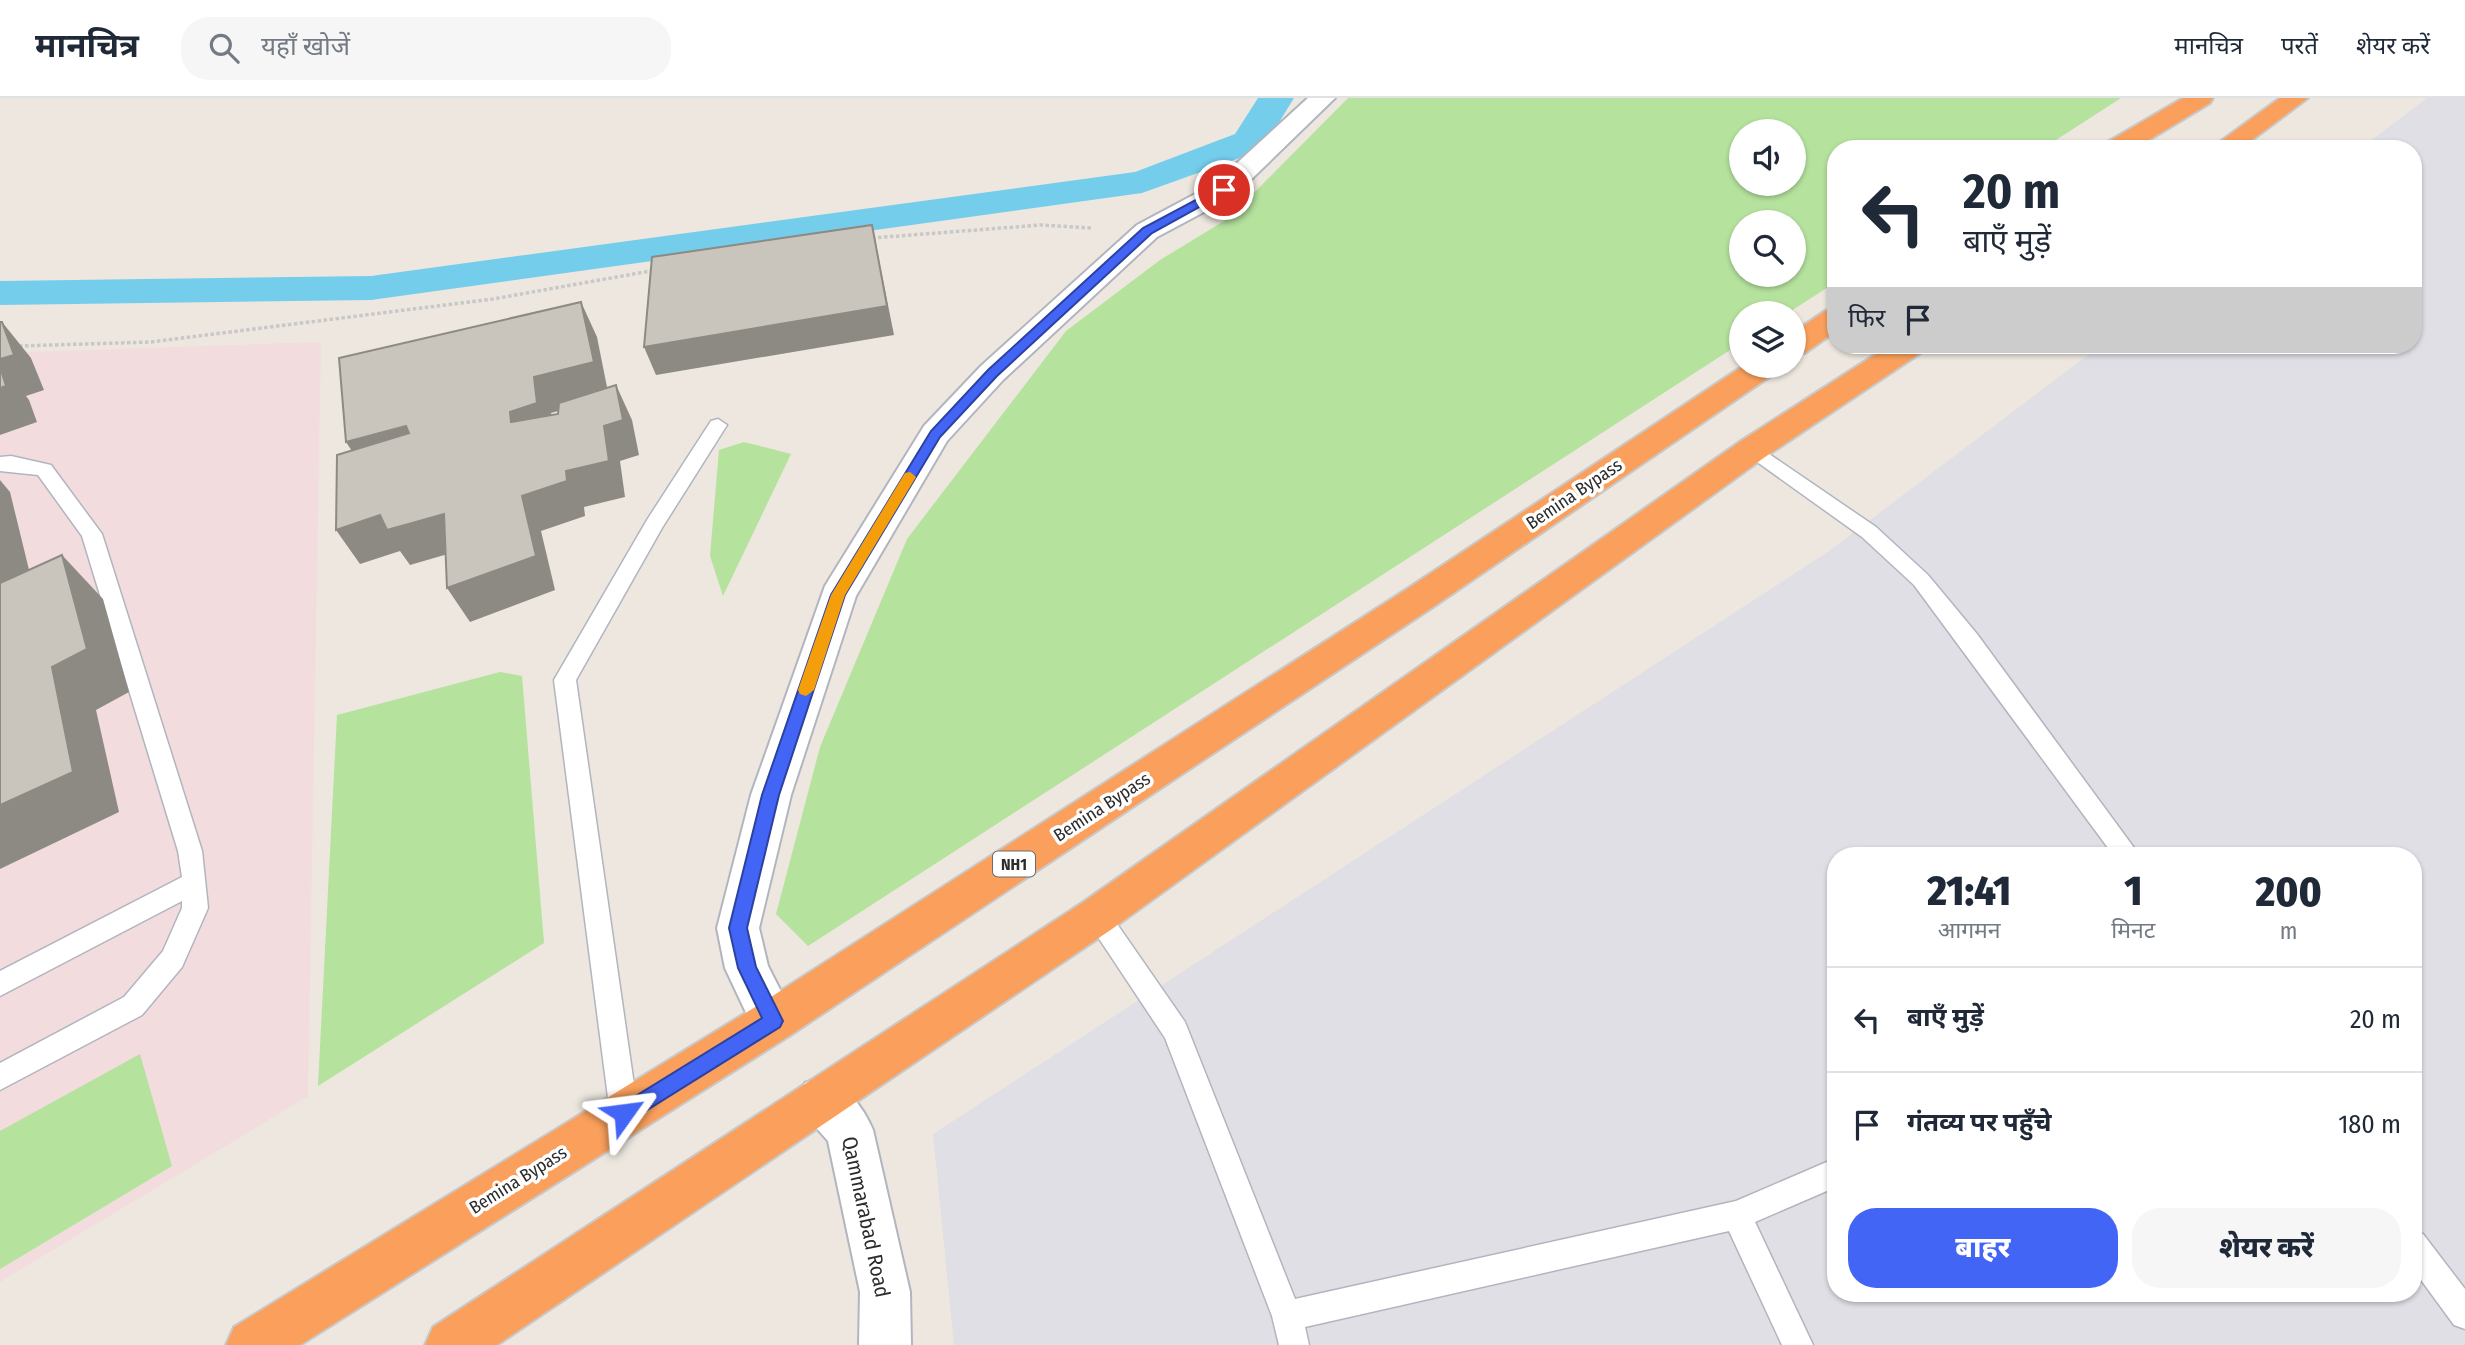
<!DOCTYPE html>
<html lang="hi">
<head>
<meta charset="utf-8">
<style>
	:root { --surface:#fff; --page:#f6f6f7; --text:#1f2937; --muted:#747a83; --line:#e0e1e3; --accent:#4365f6 }
	body { margin:0; font-family:"Fira Sans Condensed","Noto Sans Devanagari",sans-serif; background:var(--page); color:var(--text); height:100vh; display:flex; flex-direction:column; font-size:26px; white-space:nowrap }
	* { box-sizing:border-box; margin:0 }
	p { font-size:23px; color:var(--muted) }
	.icon { flex:none; width:38px; height:38px; fill:none; stroke:currentColor; stroke-width:2; stroke-linecap:round; stroke-linejoin:round }
	.map { position:relative; flex:1; overflow:hidden }
	.panel { position:absolute; left:1827px; top:749px; width:595px; height:455px; display:flex; flex-direction:column; background:var(--surface); border-radius:28px; box-shadow:0 2px 5px #0004 }
	.panel>* { flex:none }
	.banner { position:absolute; left:1827px; top:42px; width:595px; height:214px; border-radius:28px; box-shadow:0 2px 5px #0004; background:#fff; color:var(--text); overflow:hidden }
	.buttons { position:absolute; left:1729px; top:21px; display:grid; gap:14px }
	.buttons a { display:grid; place-items:center; width:77px; height:77px; border-radius:50%; background:var(--surface); box-shadow:0 2px 5px #0004; font-size:35px }
	.pin { position:absolute; display:grid; place-items:center; width:60px; height:60px; color:#fff; margin:-30px; border:4px solid #fff; border-radius:50%; box-shadow:0 2px 7px #0007 }
	.me { position:absolute; width:77px; margin:-38px; rotate:59deg; stroke-linejoin:round; filter:drop-shadow(0 0 5px #0008) }
	.turn { display:flex; align-items:center; gap:24px; height:147px; padding:0 21px; font-size:32px }
	.turn .icon { width:91px; height:91px; stroke-width:2.5 }
	.turn b { display:block; font-size:49px; line-height:60px }
	.then { display:flex; align-items:center; height:66px; padding:0 21px; background:#0003; gap:14px; font-size:26px }
	.eta { display:flex; justify-content:space-evenly; align-items:center; height:119px; text-align:center }
	.eta b { font-size:42px; font-weight:800; line-height:49px }
	.button { display:flex; gap:14px; margin-top:auto; padding:14px 21px }
	.button a { flex:1; height:80px; border-radius:28px; background:var(--accent); color:#fff; font-size:28px; font-weight:800; line-height:80px; text-align:center }
	.button a+a { background:var(--page); color:var(--text) }
	ul { padding:0; list-style:none }
	li { display:flex; align-items:center; gap:21px; height:105px; padding:0 21px; border-top:2px solid var(--line) }
	li div { flex:1 }
	li b { display:block; font-size:26px }
	li em { font-style:normal }
	header { display:flex; align-items:center; gap:42px; box-sizing:border-box; height:98px; padding:0 35px; background:var(--surface); border-bottom:2px solid var(--line) }
	header strong { font-size:33px }
	nav { display:flex; gap:38px; margin-inline-start:auto; font-size:24px }
	.search { width:490px; height:63px; background:var(--page); display:flex; align-items:center; gap:18px; box-sizing:border-box; padding:0 24px; border-radius:28px; color:var(--muted); font-size:26px }
	.map>svg:first-child { display:block }
</style>
</head>
<body>
<header>
<strong>मानचित्र</strong>
<div class="search"><svg class="icon" aria-label="search" viewBox="0 0 24 24"><circle cx="10" cy="10" r="6"/><path d="M15 15l6 6"/></svg>यहाँ खोजें</div>
<nav><a>मानचित्र</a><a>परतें</a><a>शेयर करें</a></nav>
</header>
<div class="map">
<svg width="2465" height="1247" viewBox="0 0 2465 1247">
	<rect width="100%" height="100%" fill="#ede7df"/>
	<path fill="#e1dfe6" fill-rule="evenodd" d="M 2427,0 L 2465,0 L 2465,1247 L 954,1247 L 933,1036 L 1829,453 L 2101,247 L 2413,247 L 2413,51 L 2360,51 ZM 1836,758 L 2413,758 L 2413,1195 L 1836,1195 Z"/>
	<path fill="#f3dcde" d="M 321,244 L 308,998 L 0,1184 L 0,255 Z"/>
	<g fill="#b5e29d" fill-rule="evenodd">
		<path d="M 1348,0 L 2121,0 L 2042,51 L 1836,51 L 1836,184 L 1788,215 L 1741,215 L 1741,245 L 808,848 L 776,816 L 820,649 L 907,441 L 1066,233 L 1160,162 L 1229,120 ZM 1741,33 L 1794,33 L 1794,86 L 1741,86 ZM 1794,124 L 1794,177 L 1741,177 L 1741,124 Z"/>
		<path d="M 744,344 L 791,356 L 723,498 L 710,458 L 719,352 Z"/>
		<path d="M 500,574 L 522,578 L 544,845 L 318,988 L 337,617 Z"/>
		<path d="M 140,956 L 172,1068 L 0,1171 L 0,1033 Z"/>
	</g>
	<g fill="none" stroke-linecap="round" stroke-linejoin="round">
		<path fill="#75cdec" fill-rule="evenodd" d="M 1258,0 L 1294,0 L 1262,52 L 1142,95 L 371,202 L 0,207 L 0,183 L 371,178 L 1135,74 L 1235,36 Z"/>
		<defs>
			<g id="lane">
				<path d="M 718,321 L 727,327 L 662,430 L 576,582 L 638,1015 L 634,1024 L 624,1028 L 614,1024 L 610,1015 L 554,582 L 647,422 L 711,323 Z"/>
				<path d="M 1753,345 L 1876,429 L 1928,477 L 1977,536 L 2140,758 L 2114,758 L 1914,487 L 1862,439 L 1746,356 L 1743,351 L 1746,346 Z"/>
				<path d="M 11,358 L 51,367 L 102,436 L 202,753 L 208,810 L 182,869 L 142,917 L 0,992 L 0,965 L 124,899 L 163,853 L 182,810 L 182,803 L 0,898 L 0,873 L 182,779 L 178,753 L 82,438 L 38,377 L 0,373 L 0,359 Z"/>
				<path d="M 1097,807 L 1106,810 L 1185,924 L 1295,1201 L 1736,1103 L 1836,1060 L 1836,1089 L 1755,1124 L 1813,1247 L 1782,1247 L 1729,1133 L 1305,1229 L 1309,1247 L 1279,1247 L 1272,1218 L 1165,940 L 1084,818 L 1088,810 Z"/>
				<path d="M 2413,1131 L 2423,1136 L 2465,1191 L 2465,1231 L 2454,1227 L 2413,1171 Z"/>
			</g>
			<g id="street">
				<path d="M 1308,0 L 1335,0 L 1234,98 L 1157,139 L 1003,282 L 947,343 L 856,498 L 791,697 L 759,830 L 768,868 L 796,923 L 789,938 L 773,944 L 757,938 L 725,870 L 717,830 L 751,697 L 825,488 L 924,328 L 981,268 L 1137,127 L 1214,86 Z"/>
				<path d="M 822,979 C 846,988 863,1008 873,1032 L 910,1194 L 911,1247 L 859,1247 L 860,1194 L 828,1043 L 805,1017 L 799,1001 L 805,985 Z"/>
			</g>
			<g id="highway">
				<path d="M 2183,0 L 2213,0 L 2210,5 L 2134,51 L 2102,51 L 2106,45 Z"/>
				<path d="M 2280,0 L 2308,0 L 2240,51 L 2210,51 Z"/>
				<path d="M 1836,210 L 1836,233 L 1805,255 L 1794,257 L 1794,234 L 1825,213 Z"/>
				<path d="M 1890,247 L 1926,247 L 1922,254 L 1765,359 L 1112,831 L 497,1247 L 425,1247 L 433,1229 L 1082,805 L 1741,343 Z"/>
				<path d="M 1743,268 L 1779,268 L 1775,275 L 1433,509 L 789,938 L 300,1247 L 226,1247 L 234,1229 L 757,908 L 1407,491 Z"/>
			</g>
		</defs>
		<use href="#lane" stroke="#b2b5bf" stroke-width="3"/>
		<use href="#street" stroke="#b2b5bf" stroke-width="4"/>
		<use href="#highway" stroke="#c8c8c8" stroke-width="4"/>
		<g stroke="#c8c8c8" stroke-width="3.5" stroke-dasharray="3.5 2.5" stroke-linecap="butt">
			<path d="M 872,140 L 1041,127 L 1091,130"/>
			<path d="M 19,248 L 151,244 L 493,201 L 656,172"/>
		</g>
		<use href="#lane" fill="#fff" fill-rule="evenodd"/>
		<use href="#street" fill="#fff" fill-rule="evenodd"/>
		<use href="#highway" fill="#fba05c" fill-rule="evenodd"/>
	</g>
	<g fill="#8d8a84">
		<path d="M 872,127 L 894,237 L 656,277 L 644,249 Z"/>
		<path d="M 581,204 L 597,239 L 609,299 L 551,315 L 555,340 L 511,324 L 510,314 L 534,279 Z"/>
		<path d="M 2,224 L 31,260 L 44,292 L 26,298 L 29,302 L 37,324 L 0,337 L 0,261 Z"/>
		<path d="M 616,287 L 632,322 L 639,357 L 620,363 L 625,399 L 584,409 L 585,418 L 541,433 L 555,492 L 470,524 L 447,490 L 522,398 L 566,373 L 604,328 Z"/>
		<path d="M 406,328 L 427,363 L 369,379 L 346,344 Z"/>
		<path d="M 0,382 L 10,394 L 43,529 L 0,487 Z"/>
		<path d="M 444,416 L 465,451 L 410,467 L 400,453 L 360,466 L 336,432 L 380,417 Z"/>
		<path d="M 62,457 L 103,501 L 129,594 L 96,612 L 119,714 L 0,771 L 0,707 Z"/>
	</g>
	<g fill="#c9c5bd" stroke="#8d8a84" stroke-width="2">
		<path d="M 872,127 L 887,208 L 644,249 L 652,159 Z"/>
		<path d="M 581,204 L 594,264 L 534,279 L 537,305 L 510,314 L 511,324 L 558,316 L 559,305 L 616,287 L 623,322 L 604,328 L 609,363 L 566,373 L 567,383 L 522,398 L 536,458 L 447,490 L 444,416 L 387,432 L 380,417 L 336,432 L 337,357 L 409,335 L 406,328 L 346,344 L 339,260 Z"/>
		<path d="M 0,224 L 2,224 L 14,257 L 0,261 Z"/>
		<path d="M 0,269 L 6,288 L 0,290 Z"/>
		<path d="M 62,457 L 87,551 L 52,569 L 73,674 L 0,707 L 0,485 Z"/>
	</g>
	<path fill="#4365f6" stroke="#2c42a0" stroke-width="2" d="M 1220,89 L 1230,92 L 1152,135 L 997,278 L 940,339 L 845,497 L 779,697 L 747,830 L 756,869 L 783,923 L 780,929 L 631,1022 L 624,1025 L 618,1022 L 615,1015 L 618,1009 L 762,920 L 738,870 L 729,830 L 762,697 L 831,497 L 931,333 L 988,272 L 1143,130 Z"/>
	<path fill="#f59e0b" d="M 910,374 L 916,379 L 845,497 L 814,592 L 806,598 L 800,596 L 798,592 L 831,497 L 905,375 Z"/>
	<g text-anchor="middle" stroke-width="7" stroke-linejoin="round" paint-order="stroke">
		<rect fill="#fff" stroke="#6b6b6b" stroke-width="2" x="993" y="753.5" width="42" height="25" rx="5"/>
		<g font-size="16" font-weight="bold" fill="#2c2c2c">
			<text x="1014" y="772">NH1</text>
		</g>
		<g font-size="18" fill="#2c2c2c" stroke="#fff">
			<text transform="translate(1574 396) rotate(-34)" y="6">Bemina Bypass</text>
			<text transform="translate(1102 709) rotate(-33)" y="6">Bemina Bypass</text>
			<text transform="translate(518 1082) rotate(-32)" y="6">Bemina Bypass</text>
		</g>
		<g font-size="21" fill="#2c2c2c" stroke="#fff">
			<text transform="translate(866 1119) rotate(78)" y="7">Qammarabad Road</text>
		</g>
	</g>
</svg>
<div class="buttons">
<a><svg class="icon" aria-label="sound" viewBox="0 0 24 24"><path d="M4 9h4l5-4v14l-5-4H4zM17 9q2 3 0 6"/></svg></a>
<a><svg class="icon" aria-label="search" viewBox="0 0 24 24"><circle cx="10" cy="10" r="6"/><path d="M15 15l6 6"/></svg></a>
<a><svg class="icon" aria-label="layers" viewBox="0 0 24 24"><path d="M12 4l9 5-9 5-9-5zM3 14l9 5 9-5"/></svg></a>
</div>
<div class="pin" style="left:1224px;top:92px;background:#d93025"><svg class="icon" aria-label="arrive" viewBox="0 0 24 24"><path d="M6 21V4h12l-3 4 3 4H6"/></svg></div>
<svg class="me" style="left:624px;top:1015px" viewBox="-20 -20 40 40"><path d="M0-17L14 15 0 8-14 15z" fill="#4365f6" stroke="#fff" stroke-width="4"/></svg>
<div class="banner">
<div class="turn"><svg class="icon" aria-label="left" viewBox="0 0 24 24"><path d="M17 20v-9H6M10 6l-5 5 5 5"/></svg><div><b>20 m</b>बाएँ मुड़ें</div></div>
<div class="then">फिर<svg class="icon" aria-label="arrive" viewBox="0 0 24 24"><path d="M6 21V4h12l-3 4 3 4H6"/></svg></div>
</div>
<section class="panel">
<div class="eta">
<div><b>21:41</b><p>आगमन</p></div>
<div><b>1</b><p>मिनट</p></div>
<div><b>200</b><p>m</p></div>
</div>
<ul>
<li><svg class="icon" aria-label="left" viewBox="0 0 24 24"><path d="M17 20v-9H6M10 6l-5 5 5 5"/></svg><div><b>बाएँ मुड़ें</b></div><em>20 m</em></li>
<li><svg class="icon" aria-label="arrive" viewBox="0 0 24 24"><path d="M6 21V4h12l-3 4 3 4H6"/></svg><div><b>गंतव्य पर पहुँचे</b></div><em>180 m</em></li>
</ul>
<div class="button"><a>बाहर</a><a>शेयर करें</a></div>
</section>
</div>
</body>
</html>
